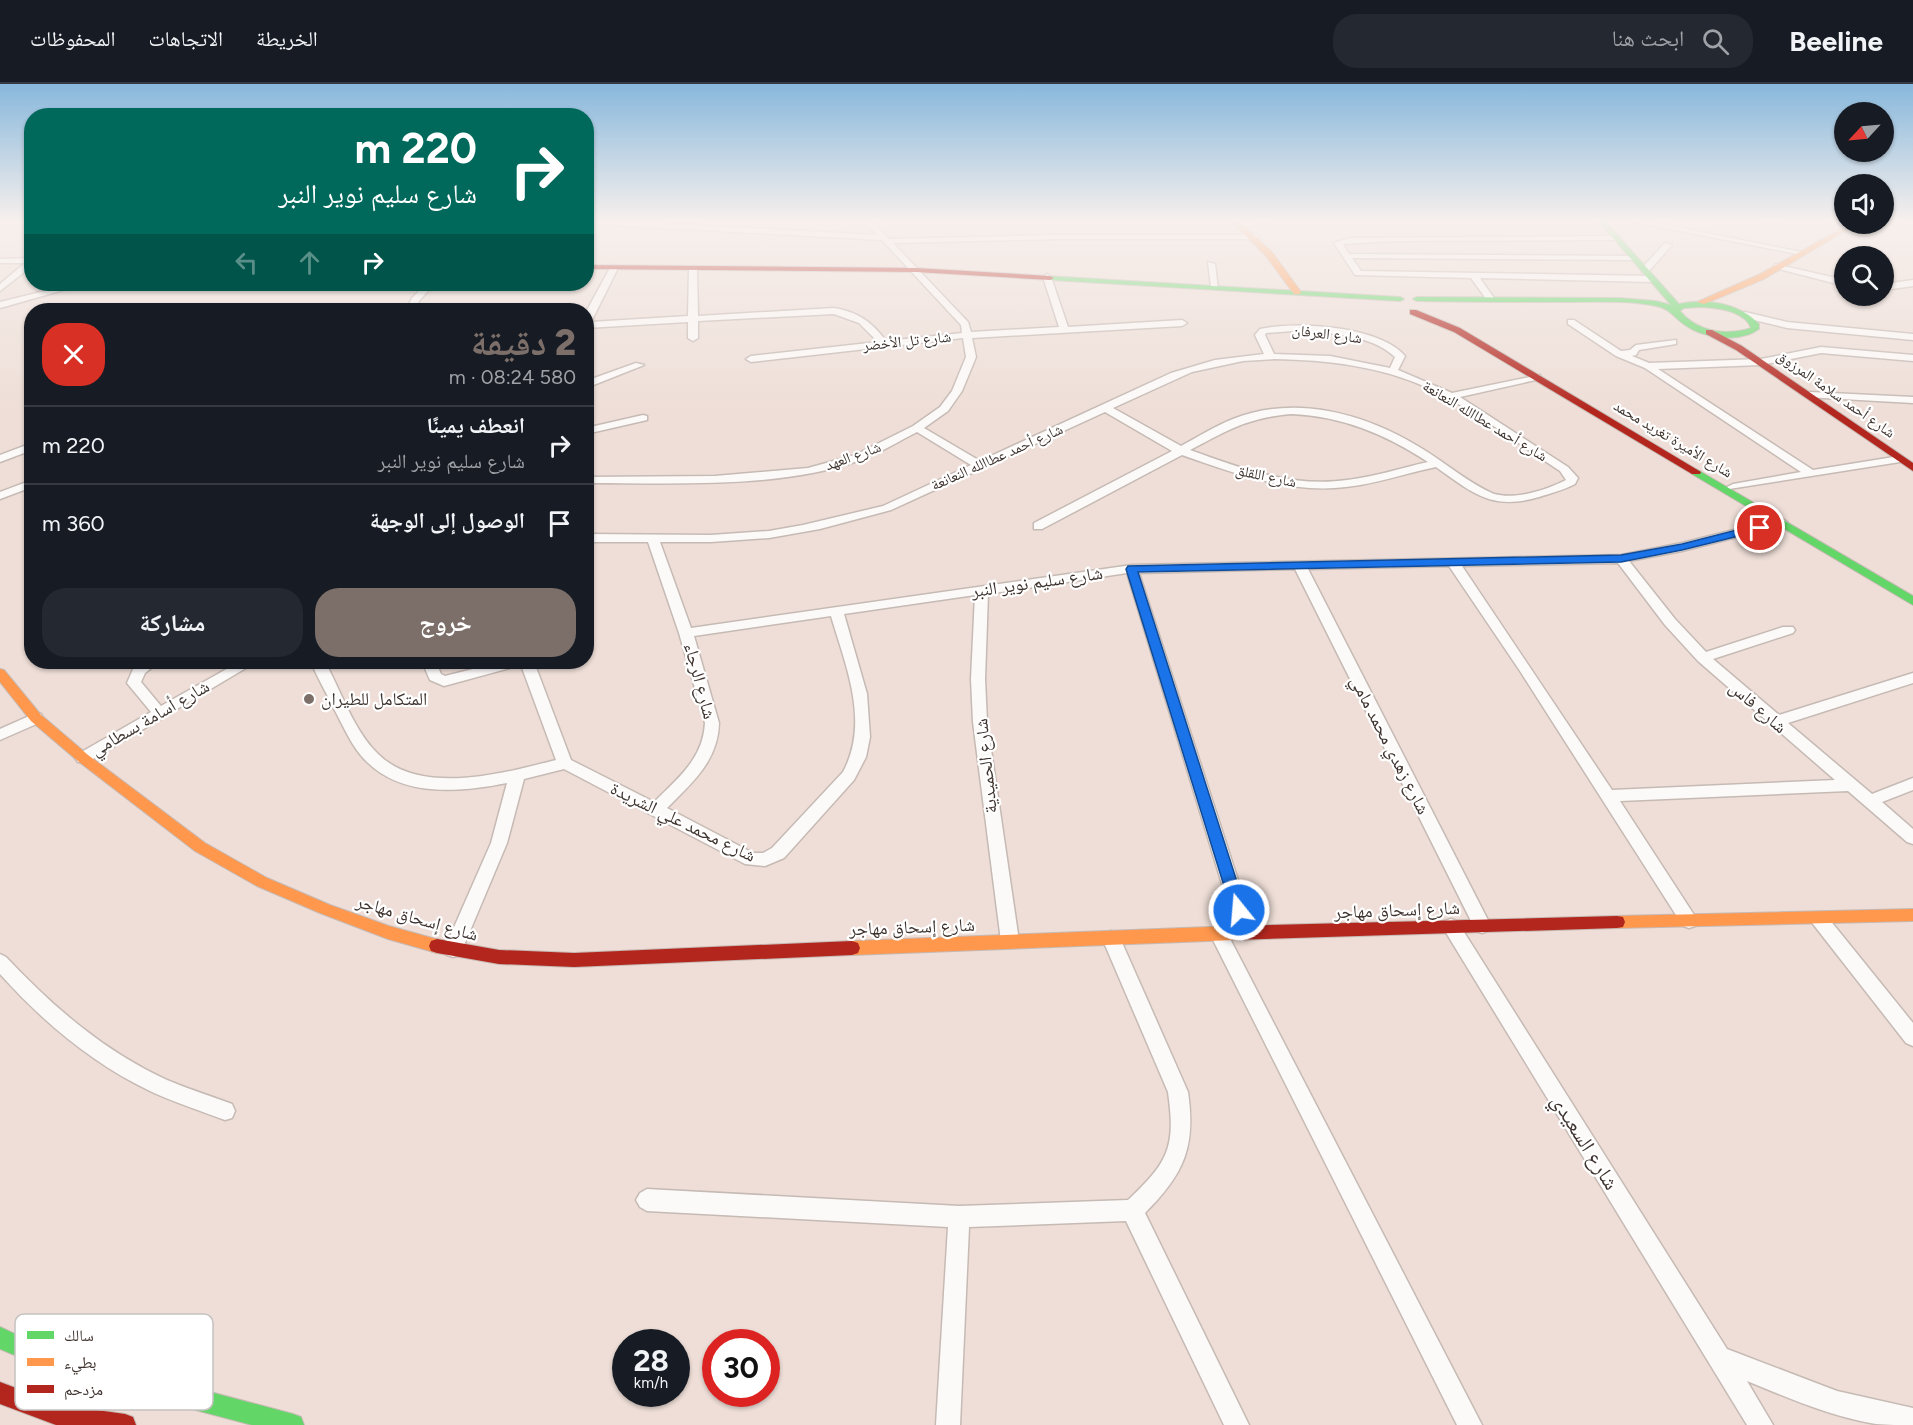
<!DOCTYPE html>
<html lang="ar">
<head>
<meta charset="utf-8">
<style>
	:root { --surface:#171b24; --page:#242831; --text:#f1f3f6; --muted:#9ea1a6; --line:#363941; --accent:#7c6f69 }
	body { margin:0; font-family:Figtree,"Noto Naskh Arabic",sans-serif; background:var(--page); color:var(--text); direction:rtl; height:100vh; display:flex; flex-direction:column; font-size:22px; white-space:nowrap }
	* { box-sizing:border-box; margin:0 }
	p { font-size:20px; color:var(--muted) }
	.icon { flex:none; width:33px; height:33px; fill:none; stroke:currentColor; stroke-width:2; stroke-linecap:round; stroke-linejoin:round }
	.map { position:relative; flex:1; overflow:hidden; direction:ltr }
	.sheet { position:absolute; left:24px; top:219px; width:570px; height:366px; display:flex; flex-direction:column; background:var(--surface); border-radius:24px; box-shadow:0 2px 4px #0004; direction:rtl }
	.sheet>* { flex:none }
	.guide { position:absolute; left:24px; top:24px; width:570px; height:183px; border-radius:24px; box-shadow:0 2px 4px #0004; direction:rtl; background:#00695c; color:#fff; overflow:hidden }
	.needle { width:39px; rotate:244deg }
	.fabs { position:absolute; left:1834px; top:18px; display:grid; gap:12px }
	.fabs a { display:grid; place-items:center; width:60px; height:60px; border-radius:50%; background:var(--surface); box-shadow:0 2px 4px #0004; font-size:30px }
	.speed { position:absolute; left:612px; top:1245px; display:flex; gap:12px; font-size:30px; font-weight:700; text-align:center }
	.speed>* { display:grid; place-content:center; width:78px; height:78px; border-radius:50%; background:var(--surface); box-shadow:0 2px 4px #0004; line-height:1 }
	.speed small { font-size:15px; font-weight:400 }
	.speed .limit { border:9px solid #d22; background:#fff; color:#111 }
	.pin { position:absolute; display:grid; place-items:center; width:51px; height:51px; color:#fff; margin:-26px; border:3px solid #fff; border-radius:50%; box-shadow:0 2px 6px #0007 }
	.me { position:absolute; width:66px; margin:-33px; rotate:343deg; stroke-linejoin:round; filter:drop-shadow(0 0 4px #0008) }
	.turn { display:flex; align-items:center; gap:21px; height:126px; padding:0 18px; font-size:27px }
	.turn .icon { width:78px; height:78px; stroke-width:2.5 }
	.turn b { display:block; font-size:42px; line-height:51px }
	.lanes { display:flex; align-items:center; height:57px; padding:0 18px; background:#0003; justify-content:center; gap:30px; direction:ltr }
	.lanes .off { opacity:.35 }
	.round { display:grid; place-items:center; flex:none; width:63px; height:63px; border-radius:24px; background:var(--page) }
	.overview { display:flex; align-items:center; justify-content:space-between; height:102px; padding:0 18px }
	h1 { font-size:36px; font-weight:800; line-height:45px; color:var(--accent) }
	.cta { display:flex; gap:12px; margin-top:auto; padding:12px 18px }
	.cta a { flex:1; height:69px; border-radius:24px; background:var(--accent); color:#fff; font-size:24px; font-weight:800; line-height:69px; text-align:center }
	.cta a+a { background:var(--page); color:var(--text) }
	ul { padding:0; list-style:none }
	li { display:flex; align-items:center; gap:18px; height:78px; padding:0 18px; border-top:2px solid var(--line) }
	li div { flex:1 }
	li b { display:block; font-size:22px }
	li em { font-style:normal }
	header { display:flex; align-items:center; gap:36px; box-sizing:border-box; height:84px; padding:0 30px; background:var(--surface); border-bottom:2px solid var(--line) }
	header strong { font-size:28px }
	nav { display:flex; gap:33px; margin-inline-start:auto; font-size:21px }
	.search { width:420px; height:54px; background:var(--page); display:flex; align-items:center; gap:15px; box-sizing:border-box; padding:0 21px; border-radius:24px; color:var(--muted); font-size:22px }
	.map>svg:first-child { display:block }
</style>
</head>
<body>
<header>
<strong>Beeline</strong>
<div class="search"><svg class="icon" aria-label="search" viewBox="0 0 24 24"><circle cx="10" cy="10" r="6"/><path d="M15 15l6 6"/></svg>ابحث هنا</div>
<nav><a>الخريطة</a><a>الاتجاهات</a><a>المحفوظات</a></nav>
</header>
<div class="map">
<svg width="1913" height="1341" viewBox="0 0 1913 1341">
	<rect width="100%" height="100%" fill="#eeded7"/>
	<g fill="none" stroke-linecap="round" stroke-linejoin="round">
		<defs>
			<g id="street">
				<path d="M 590,138 L 638,138 L 877,151 L 865,138 L 873,138 L 889,155 L 1059,151 L 1257,151 L 1258,153 L 1254,155 L 1059,155 L 893,159 L 968,238 L 971,248 L 1059,243 L 1043,193 L 1047,190 L 1051,193 L 1068,243 L 1182,236 L 1187,239 L 1182,242 L 972,254 L 976,273 L 962,307 L 948,327 L 924,344 L 980,377 L 1171,289 L 1215,276 L 1264,270 L 1255,251 L 1260,245 C 1297,237 1379,242 1405,272 L 1398,286 L 1452,309 L 1540,291 L 1540,295 L 1460,313 L 1568,383 L 1578,394 L 1575,400 C 1564,406 1551,409 1539,413 C 1491,427 1473,409 1436,383 C 1406,389 1376,400 1346,403 C 1289,410 1234,389 1182,371 L 1042,445 L 1034,445 L 1034,439 L 1172,367 L 1105,328 L 891,426 L 820,445 L 769,454 L 711,458 L 660,458 L 691,544 L 1132,481 L 1621,471 L 1682,459 L 1781,434 L 1787,438 L 1785,441 L 1682,467 L 1629,477 L 1675,535 L 1706,568 L 1783,543 L 1793,543 L 1795,546 L 1793,549 L 1713,575 L 1779,631 L 1913,589 L 1913,599 L 1788,639 L 1872,710 L 1913,694 L 1913,706 L 1882,718 L 1913,745 L 1913,760 L 1907,758 L 1848,707 L 1620,717 L 1698,837 L 1695,842 L 1689,844 L 1683,842 L 1520,587 L 1449,482 L 1308,485 L 1491,842 L 1488,847 L 1482,849 L 1476,847 L 1295,485 L 1139,489 L 1255,849 L 1252,854 L 1246,856 L 1240,854 L 1237,849 L 1127,489 L 988,510 L 985,595 L 987,638 L 1019,857 L 1016,862 L 1010,864 L 1004,862 L 1001,857 L 973,638 L 971,595 L 975,511 L 844,530 L 867,610 L 870,653 L 866,673 L 854,696 L 784,774 L 765,782 L 745,780 L 564,685 L 524,695 L 507,759 L 462,866 L 459,871 L 453,873 L 447,871 L 444,866 L 491,759 L 507,699 C 461,708 404,714 367,678 C 352,664 343,641 333,623 C 326,608 317,593 311,578 L 325,578 C 341,607 353,645 377,669 C 420,713 504,689 556,676 L 521,581 L 444,602 L 430,596 L 422,578 L 436,578 L 441,590 L 445,592 L 501,578 L 534,578 L 571,676 L 654,718 C 678,694 703,675 705,639 L 679,549 L 648,458 L 586,458 L 586,450 L 711,451 L 769,447 L 803,441 L 883,422 L 971,381 L 917,348 C 899,357 882,368 863,375 C 785,405 671,399 586,399 L 586,393 L 715,392 L 808,384 L 855,371 L 913,342 L 940,323 L 952,307 L 966,273 L 963,254 L 751,278 L 746,275 L 751,272 L 878,258 L 859,239 L 834,230 L 698,237 L 698,254 L 693,257 L 688,254 L 688,238 L 586,244 L 586,228 L 610,184 L 614,181 L 618,184 L 591,238 L 688,232 L 689,185 L 693,182 L 697,185 L 698,232 L 834,224 C 858,228 872,238 886,257 L 962,249 L 961,241 L 882,156 L 594,140 ZM 1293,247 C 1326,249 1369,249 1395,273 L 1390,284 L 1330,272 L 1274,270 L 1265,251 L 1266,249 ZM 1275,275 C 1327,276 1380,282 1428,304 C 1475,326 1517,359 1560,387 L 1566,396 C 1546,406 1516,416 1494,410 C 1468,399 1446,379 1421,364 C 1366,330 1296,310 1233,335 C 1215,342 1198,353 1181,362 L 1113,324 L 1192,288 L 1243,277 ZM 1291,330 C 1342,332 1385,350 1428,378 C 1401,384 1374,393 1347,396 C 1293,404 1240,384 1190,366 C 1228,346 1247,334 1291,330 ZM 1618,479 L 1665,541 L 1698,577 L 1835,696 L 1612,706 L 1462,482 ZM 831,532 C 846,583 870,638 843,688 L 772,764 L 763,769 L 753,769 L 667,724 C 692,699 718,677 719,639 L 694,552 Z"/>
				<path d="M 1244,138 L 1268,138 L 1239,143 L 1235,141 Z"/>
				<path d="M 1635,138 L 1652,138 L 1806,169 L 1802,171 Z"/>
				<path d="M 1767,138 L 1778,138 L 1779,139 L 1775,141 Z"/>
				<path d="M 1908,138 L 1913,138 L 1913,140 L 1909,140 Z"/>
				<path d="M 1616,152 L 1619,152 L 1619,156 L 1394,157 L 1343,160 L 1349,170 L 1633,172 L 1637,174 L 1633,176 L 1352,174 L 1361,187 L 1652,192 L 1656,195 L 1652,198 L 1480,194 L 1494,214 L 1490,217 L 1487,216 L 1471,194 L 1355,191 L 1334,159 L 1350,154 Z"/>
				<path d="M 1665,159 L 1672,161 L 1648,188 L 1642,188 L 1642,184 Z"/>
				<path d="M 32,174 L 32,182 L 0,207 L 0,200 L 25,179 L 0,179 L 0,175 Z"/>
				<path d="M 1208,178 L 1215,180 L 1218,205 L 1211,203 Z"/>
				<path d="M 1775,180 L 1845,196 L 1845,202 L 1775,184 Z"/>
				<path d="M 1913,196 L 1913,202 L 1884,206 L 1884,200 Z"/>
				<path d="M 73,200 L 85,200 L 0,224 L 0,218 Z"/>
				<path d="M 426,200 L 434,200 L 419,217 L 414,226 L 406,226 L 412,214 Z"/>
				<path d="M 1745,228 L 1787,238 L 1913,250 L 1913,256 L 1787,244 L 1742,233 L 1742,229 Z"/>
				<path d="M 1568,236 L 1574,236 L 1621,267 L 1630,266 L 1636,261 L 1676,256 L 1676,260 L 1639,266 L 1636,271 L 1632,272 L 1649,279 L 1761,275 L 1821,263 L 1913,271 L 1913,277 L 1821,269 L 1761,281 L 1658,285 L 1813,386 L 1900,372 L 1905,375 L 1900,378 L 1729,405 L 1727,403 L 1733,400 L 1801,388 L 1645,284 L 1616,272 L 1568,240 Z"/>
				<path d="M 636,279 L 644,281 L 586,304 L 586,297 Z"/>
				<path d="M 1810,308 L 1913,313 L 1913,319 L 1806,313 L 1805,311 Z"/>
				<path d="M 643,331 L 647,332 L 647,336 L 586,350 L 586,344 Z"/>
				<path d="M 32,359 L 32,366 L 0,378 L 0,371 Z"/>
				<path d="M 32,396 L 32,403 L 0,415 L 0,408 Z"/>
				<path d="M 143,578 L 159,578 L 145,589 L 141,598 L 161,622 L 239,578 L 256,578 L 88,678 L 78,678 L 75,674 L 78,670 L 151,628 L 127,599 L 134,583 Z"/>
				<path d="M 36,629 L 41,630 L 43,634 L 41,638 L 0,656 L 0,645 Z"/>
				<path d="M 1819,828 L 1825,830 L 1913,939 L 1913,962 L 1906,959 L 1813,840 L 1810,835 L 1813,830 Z"/>
				<path d="M 1451,835 L 1457,837 L 1727,1265 L 1837,1307 L 1913,1324 L 1913,1341 C 1901,1341 1888,1341 1876,1340 C 1832,1333 1788,1314 1747,1297 L 1773,1341 L 1747,1341 L 1445,847 L 1442,842 L 1445,837 Z"/>
				<path d="M 1220,845 L 1226,847 L 1482,1341 L 1457,1341 L 1211,852 L 1214,847 Z"/>
				<path d="M 1111,847 L 1117,849 L 1120,854 L 1188,1008 C 1196,1063 1184,1090 1145,1129 L 1249,1341 L 1224,1341 L 1126,1137 L 969,1143 L 960,1341 L 936,1341 L 948,1143 L 647,1127 L 640,1123 L 636,1116 L 640,1109 L 647,1105 L 959,1122 L 1128,1116 C 1168,1078 1176,1064 1168,1008 L 1102,854 L 1105,849 Z"/>
				<path d="M 0,870 L 6,873 C 53,923 104,967 167,996 C 188,1005 211,1012 232,1020 L 235,1027 L 232,1034 L 225,1036 C 201,1027 176,1019 152,1008 C 93,980 44,939 0,890 Z"/>
			</g>
			<g id="fast">
				<path d="M 1599,138 L 1606,138 L 1679,220 C 1706,214 1740,219 1759,240 L 1759,245 C 1740,259 1704,255 1685,241 C 1673,233 1671,225 1656,222 C 1628,216 1597,218 1569,218 C 1518,218 1468,218 1417,217 L 1413,215 L 1417,213 L 1620,214 L 1656,217 L 1671,221 ZM 1702,223 C 1718,224 1745,227 1751,244 C 1726,252 1697,248 1680,227 L 1684,224 Z"/>
				<path d="M 1047,192 L 1400,213 L 1404,215 L 1400,217 L 1050,196 L 1047,196 Z"/>
				<path d="M 1696,385 L 1913,512 L 1913,521 L 1692,390 L 1692,386 Z"/>
				<path d="M 0,1243 L 17,1251 L 124,1285 L 293,1330 L 301,1333 L 304,1341 L 252,1341 L 124,1307 L 12,1270 L 0,1265 Z"/>
			</g>
			<g id="slow">
				<path d="M 1232,138 L 1239,138 L 1272,168 L 1301,208 L 1300,210 L 1294,210 L 1266,172 Z"/>
				<path d="M 1850,140 L 1857,140 L 1764,195 L 1704,220 L 1697,218 L 1758,191 Z"/>
				<path d="M 0,585 L 4,586 L 41,631 L 88,671 L 205,759 L 267,794 L 330,821 L 389,842 L 443,857 L 445,862 L 443,867 L 437,869 L 388,855 L 320,829 L 257,802 L 195,767 L 78,677 L 31,637 L 0,598 Z"/>
				<path d="M 1913,825 L 1913,837 L 1617,844 L 1611,843 L 1609,838 L 1611,833 L 1617,832 Z"/>
				<path d="M 1234,842 L 1240,844 L 1242,849 L 1240,854 L 1234,856 L 852,871 L 846,869 L 844,864 L 846,859 L 852,857 Z"/>
			</g>
			<g id="jam">
				<path d="M 586,181 L 916,184 L 1050,192 L 1054,194 L 1050,196 L 916,188 L 586,185 Z"/>
				<path d="M 1410,226 L 1416,226 L 1460,244 L 1701,388 L 1700,390 L 1692,390 L 1454,248 L 1410,230 Z"/>
				<path d="M 1706,246 L 1712,246 L 1742,262 L 1913,379 L 1913,387 L 1736,266 L 1706,250 Z"/>
				<path d="M 1617,832 L 1623,833 L 1625,838 L 1623,843 L 1617,844 L 1234,856 L 1228,854 L 1226,849 L 1228,844 L 1234,842 Z"/>
				<path d="M 437,855 L 499,866 L 574,869 L 852,857 L 858,859 L 860,864 L 858,869 L 852,871 L 574,883 L 499,880 L 437,869 L 431,867 L 429,862 L 431,857 Z"/>
				<path d="M 0,1298 L 61,1321 L 125,1330 L 133,1333 L 136,1341 L 56,1341 L 0,1320 Z"/>
			</g>
		</defs>
		<use href="#street" stroke="#c6bab4" stroke-width="3"/>
		<use href="#fast" stroke="#c6bab4" stroke-width="2"/>
		<use href="#slow" stroke="#c6bab4" stroke-width="2"/>
		<use href="#jam" stroke="#c6bab4" stroke-width="2"/>
		<use href="#street" fill="#fcfaf9" fill-rule="evenodd"/>
		<use href="#fast" fill="#63d668" fill-rule="evenodd"/>
		<use href="#slow" fill="#ff974d" fill-rule="evenodd"/>
		<use href="#jam" fill="#b3261e" fill-rule="evenodd"/>
	</g>
	<linearGradient id="sky" x2="0" y2="1"><stop stop-color="#88b8dc"/><stop offset="0.42" stop-color="#f7f0ed"/><stop offset="1" stop-color="#f7f0ed" stop-opacity="0"/></linearGradient>
	<rect width="1913" height="326" fill="url(#sky)"/>
	<path fill="#1a73e8" stroke="#114b97" stroke-width="1.5" d="M 1760,440 L 1765,444 L 1763,446 L 1682,466 L 1621,478 L 1138,488 L 1246,826 L 1244,831 L 1239,833 L 1233,831 L 1126,485 L 1128,482 L 1621,471 L 1682,460 Z"/>
	<circle fill="#7c6f69" stroke="#fff" stroke-width="2" cx="309" cy="615" r="6"/>
	<g text-anchor="middle" stroke-width="4.5" stroke-linejoin="round" paint-order="stroke">
		<g font-size="15" fill="#3e332e" stroke="#fff">
			<text transform="translate(1327 250) rotate(7)" y="5">شارع العرفان</text>
			<text transform="translate(907 257) rotate(-6)" y="5">شارع تل الأخضر</text>
			<text transform="translate(1836 310) rotate(35)" y="5">شارع أحمد سلامة المرزوق</text>
			<text transform="translate(1485 337) rotate(31)" y="5">شارع أحمد عطاالله النعانعة</text>
			<text transform="translate(1673 355) rotate(31)" y="5">شارع الأميرة تغريد محمد</text>
			<text transform="translate(853 372) rotate(-20)" y="5">شارع العهد</text>
			<text transform="translate(997 373) rotate(-24)" y="5">شارع أحمد عطاالله النعانعة</text>
			<text transform="translate(1266 392) rotate(12)" y="5">شارع اللقلق</text>
		</g>
		<g font-size="18" fill="#3e332e" stroke="#fff">
			<text transform="translate(1037 498) rotate(-8)" y="6">شارع سليم نوير النبر</text>
			<text transform="translate(700 597) rotate(75)" y="6">شارع الرجاء</text>
			<text transform="translate(1758 623) rotate(41)" y="6">شارع فاس</text>
			<text transform="translate(150 634) rotate(-30)" y="6">شارع أسامة بسطامي</text>
			<text transform="translate(1390 661) rotate(63)" y="6">شارع زهدي محمد مامي</text>
			<text transform="translate(986 682) rotate(-96)" y="6">شارع الحميدية</text>
			<text transform="translate(683 738) rotate(26)" y="6">شارع محمد علي الشريدة</text>
			<text transform="translate(1397 826) rotate(-2)" y="6">شارع إسحاق مهاجر</text>
			<text transform="translate(417 834) rotate(16)" y="6">شارع إسحاق مهاجر</text>
			<text transform="translate(912 843) rotate(-2)" y="6">شارع إسحاق مهاجر</text>
		</g>
		<g font-size="18" fill="#3e332e" stroke="#fff" text-anchor="start">
			<text x="321" y="621">المتكامل للطيران</text>
		</g>
		<g font-size="21" fill="#3e332e" stroke="#fff">
			<text transform="translate(1585 1058) rotate(58)" y="7">شارع السعيدي</text>
		</g>
	</g>
	<rect x="15" y="1230" width="198" height="96" rx="9" fill="#fff" stroke="#c5c2c0" stroke-width="1.5"/>
	<rect x="27" y="1247" width="27" height="8" fill="#63d668"/>
	<rect x="27" y="1274" width="27" height="8" fill="#ff974d"/>
	<rect x="27" y="1301" width="27" height="8" fill="#b3261e"/>
	<g font-size="16" fill="#3e332e">
		<text x="64" y="1257">سالك</text>
		<text x="64" y="1284">بطيء</text>
		<text x="64" y="1311">مزدحم</text>
	</g>
</svg>
<div class="fabs">
<a><svg class="needle" viewBox="-14 -14 28 28"><path d="M0-13l5 13h-10z" fill="#e53935"/><path d="M0 13l5-13h-10z" fill="#9ea1a6"/></svg></a>
<a><svg class="icon" aria-label="sound" viewBox="0 0 24 24"><path d="M4 9h4l5-4v14l-5-4H4zM17 9q2 3 0 6"/></svg></a>
<a><svg class="icon" aria-label="search" viewBox="0 0 24 24"><circle cx="10" cy="10" r="6"/><path d="M15 15l6 6"/></svg></a>
</div>
<div class="speed"><div>28<small>km/h</small></div><div class="limit">30</div></div>
<div class="pin" style="left:1760px;top:444px;background:#d93025"><svg class="icon" aria-label="arrive" viewBox="0 0 24 24"><path d="M6 21V4h12l-3 4 3 4H6"/></svg></div>
<svg class="me" style="left:1239px;top:826px" viewBox="-20 -20 40 40"><circle r="17" fill="#1a73e8" stroke="#fff" stroke-width="3"/><path d="M0-11L8 9 0 5-8 9z" fill="#fff"/></svg>
<div class="guide">
<div class="turn"><svg class="icon" aria-label="right" viewBox="0 0 24 24"><path d="M7 20v-9h11M14 6l5 5-5 5"/></svg><div><b>220 m</b>شارع سليم نوير النبر</div></div>
<div class="lanes"><svg class="icon off" aria-label="left" viewBox="0 0 24 24"><path d="M17 20v-9H6M10 6l-5 5 5 5"/></svg><svg class="icon off" aria-label="ahead" viewBox="0 0 24 24"><path d="M12 20V5M6 11l6-6 6 6"/></svg><svg class="icon" aria-label="right" viewBox="0 0 24 24"><path d="M7 20v-9h11M14 6l5 5-5 5"/></svg></div>
</div>
<section class="sheet">
<div class="overview"><div><h1>2 دقيقة</h1><p>580 m · 08:24</p></div><a class="round" style="background:#d93025;color:#fff"><svg class="icon" aria-label="close" viewBox="0 0 24 24"><path d="M6 6l12 12M18 6L6 18"/></svg></a></div>
<ul>
<li><svg class="icon" aria-label="right" viewBox="0 0 24 24"><path d="M7 20v-9h11M14 6l5 5-5 5"/></svg><div><b>انعطف يمينًا</b><p>شارع سليم نوير النبر</p></div><em>220 m</em></li>
<li><svg class="icon" aria-label="arrive" viewBox="0 0 24 24"><path d="M6 21V4h12l-3 4 3 4H6"/></svg><div><b>الوصول إلى الوجهة</b></div><em>360 m</em></li>
</ul>
<div class="cta"><a>خروج</a><a>مشاركة</a></div>
</section>
</div>
</body>
</html>
